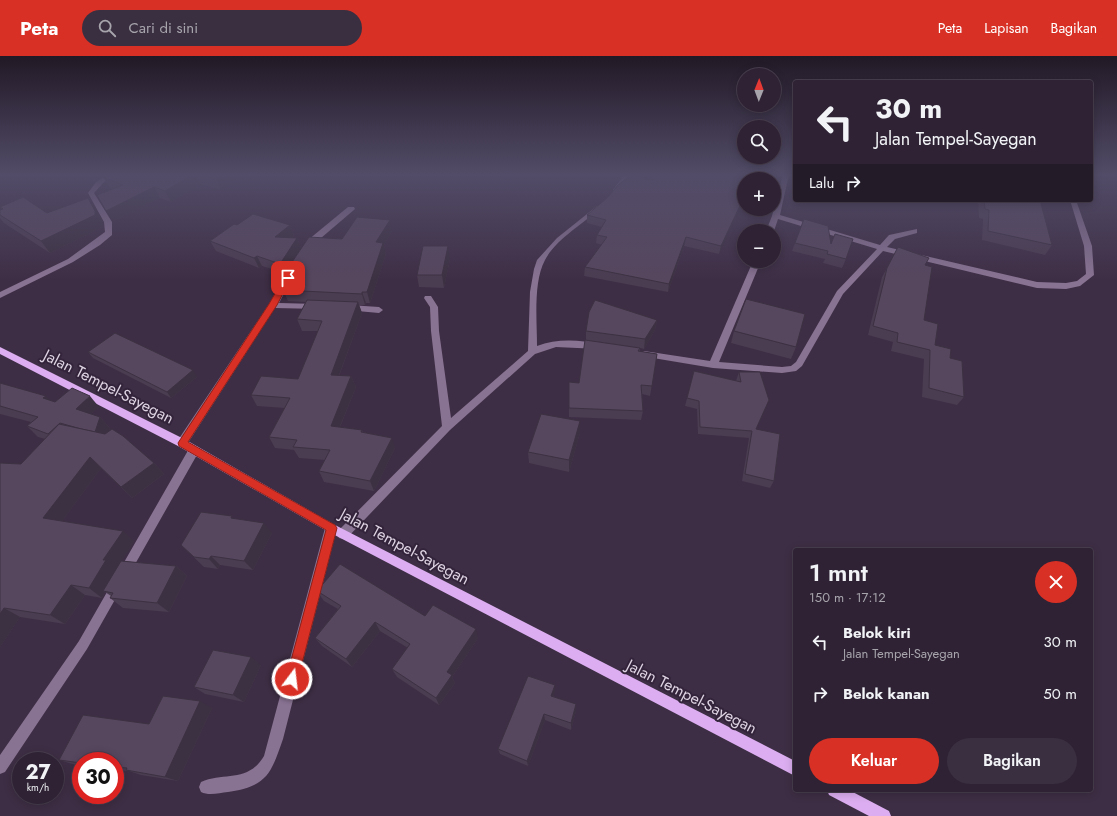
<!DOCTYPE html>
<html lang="id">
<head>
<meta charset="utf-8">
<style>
	:root { --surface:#2e2234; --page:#3a2f40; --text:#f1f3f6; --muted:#a7a4ac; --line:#493f4f; --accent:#d93025 }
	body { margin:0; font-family:Jost,sans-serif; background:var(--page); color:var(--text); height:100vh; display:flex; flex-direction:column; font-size:15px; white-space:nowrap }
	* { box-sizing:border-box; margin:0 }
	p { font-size:13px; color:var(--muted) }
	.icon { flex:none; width:22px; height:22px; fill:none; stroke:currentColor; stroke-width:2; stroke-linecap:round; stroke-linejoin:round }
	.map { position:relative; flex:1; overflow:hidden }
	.drawer { position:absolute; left:793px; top:492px; width:300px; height:244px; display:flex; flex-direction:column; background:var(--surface); border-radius:4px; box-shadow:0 2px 10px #0003,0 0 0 1px var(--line) }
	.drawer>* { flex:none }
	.top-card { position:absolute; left:793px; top:24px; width:300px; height:122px; border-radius:4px; box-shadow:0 2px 10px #0003,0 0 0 1px var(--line); background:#2e2234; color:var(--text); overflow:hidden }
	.needle { width:26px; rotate:1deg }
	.buttons { position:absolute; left:737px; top:12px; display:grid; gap:8px }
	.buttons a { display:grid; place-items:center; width:44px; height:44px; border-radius:50%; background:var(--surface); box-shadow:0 2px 10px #0003,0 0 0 1px var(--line); font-size:20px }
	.speed { position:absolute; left:12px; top:696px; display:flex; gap:8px; font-size:20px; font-weight:700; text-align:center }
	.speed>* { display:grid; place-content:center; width:52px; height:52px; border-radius:50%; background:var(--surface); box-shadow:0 2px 10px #0003,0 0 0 1px var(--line); line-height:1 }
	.speed small { font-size:10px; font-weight:400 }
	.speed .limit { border:6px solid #d22; background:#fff; color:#111 }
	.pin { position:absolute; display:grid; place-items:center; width:34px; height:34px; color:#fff; margin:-17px; border-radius:8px; box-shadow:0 2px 6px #0006 }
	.me { position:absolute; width:44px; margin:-22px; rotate:15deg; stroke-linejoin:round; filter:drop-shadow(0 0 3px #0008) }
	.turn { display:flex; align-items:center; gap:14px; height:84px; padding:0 16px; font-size:18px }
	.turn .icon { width:52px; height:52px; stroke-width:2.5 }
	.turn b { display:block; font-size:28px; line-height:34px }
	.then { display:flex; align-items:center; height:38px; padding:0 16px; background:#0003; gap:8px; font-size:15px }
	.round { display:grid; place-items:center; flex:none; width:42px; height:42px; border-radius:21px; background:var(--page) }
	.headline { display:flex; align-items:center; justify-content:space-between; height:68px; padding:0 16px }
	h1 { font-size:24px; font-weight:600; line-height:30px }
	.cta { display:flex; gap:8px; margin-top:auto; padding:8px 16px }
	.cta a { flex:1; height:46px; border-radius:24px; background:var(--accent); color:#fff; font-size:16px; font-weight:600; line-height:46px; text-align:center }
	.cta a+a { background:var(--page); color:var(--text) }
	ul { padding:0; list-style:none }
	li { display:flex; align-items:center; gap:12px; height:52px; padding:0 16px }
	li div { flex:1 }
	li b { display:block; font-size:15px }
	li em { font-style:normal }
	header { display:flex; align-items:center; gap:24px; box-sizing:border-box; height:56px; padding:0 20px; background:var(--accent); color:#fff }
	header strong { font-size:19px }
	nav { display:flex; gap:22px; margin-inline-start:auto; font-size:14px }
	.search { width:280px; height:36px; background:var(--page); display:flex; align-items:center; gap:10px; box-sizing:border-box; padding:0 14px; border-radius:22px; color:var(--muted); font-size:15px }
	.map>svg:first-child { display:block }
</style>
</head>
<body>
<header>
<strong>Peta</strong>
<div class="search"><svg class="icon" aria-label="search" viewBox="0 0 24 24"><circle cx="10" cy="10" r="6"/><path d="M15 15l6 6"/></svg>Cari di sini</div>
<nav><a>Peta</a><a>Lapisan</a><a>Bagikan</a></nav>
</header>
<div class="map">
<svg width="1117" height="760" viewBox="0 0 1117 760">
	<rect width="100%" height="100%" fill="#3e2e45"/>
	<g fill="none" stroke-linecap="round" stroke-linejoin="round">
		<g fill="#897393" fill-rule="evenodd">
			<path d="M 109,118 L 117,118 L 103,127 L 94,137 L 112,166 L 112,179 L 100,189 L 73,206 L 0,242 L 0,236 L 68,203 L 105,176 L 104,166 L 88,137 L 96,126 Z"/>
			<path d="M 625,118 L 631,118 L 618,135 L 614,135 L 613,134 Z"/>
			<path d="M 783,118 L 789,118 L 780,159 L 880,189 L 889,179 L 917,173 L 917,177 L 895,183 L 887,191 L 1037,226 L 1066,227 L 1077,225 L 1086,218 L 1084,190 L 1070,144 L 1076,144 L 1092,190 L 1094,219 L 1080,230 L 1066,233 L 1037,232 L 883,195 L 843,238 L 802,310 L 796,315 L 782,317 L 713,312 L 641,300 L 640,298 L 644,295 L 710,305 L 753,205 L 761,205 L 719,306 L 782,311 L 791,310 L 796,306 L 837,235 L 877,193 L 778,163 L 774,175 L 766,175 L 772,160 Z"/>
			<path d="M 597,150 L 599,151 L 599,153 C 582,169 556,183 545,204 C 533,226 537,265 537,290 C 556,283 579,283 599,289 L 600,291 L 599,293 L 556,291 L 535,298 L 450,374 L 347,482 L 343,483 L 339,482 L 337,478 L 339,474 L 442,370 L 431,275 L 430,251 L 424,242 L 425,240 L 431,240 L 438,251 L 439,275 L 451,362 L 528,295 L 530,236 L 534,213 L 537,204 L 557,182 Z"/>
			<path d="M 348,151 L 354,151 L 355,153 L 314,188 L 299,209 L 279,247 L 317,248 L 320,249 L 321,251 L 320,253 L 275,252 L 186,390 L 178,390 L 177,387 L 178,384 L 269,248 L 291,209 L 308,184 Z"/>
			<path d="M 349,249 L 379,251 L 383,254 L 379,257 L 346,254 L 345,252 L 346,250 Z"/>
			<path d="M 194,390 L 198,391 L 199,394 L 198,397 L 87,593 L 5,716 L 0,718 L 0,699 L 79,585 L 190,391 Z"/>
			<path d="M 331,467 L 335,469 L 337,472 L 283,683 C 271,717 268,730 228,736 C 219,737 209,740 201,736 L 199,731 L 201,726 C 225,716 248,727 264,700 L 325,472 L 327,469 Z"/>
		</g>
		<g fill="#dcaef1" fill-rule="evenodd">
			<path d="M 0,291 L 186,384 L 335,469 L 795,705 L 795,720 L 327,475 L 178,390 L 0,298 Z"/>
			<path d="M 827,734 L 849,734 L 889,755 L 891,760 L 869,760 L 829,739 Z"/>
		</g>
	</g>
	<g fill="#4a3c51">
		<path d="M 110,118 L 244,118 L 221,134 L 200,128 L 171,146 L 160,142 L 113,165 L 112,133 L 110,132 L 103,121 Z"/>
		<path d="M 746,123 L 719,198 L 684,190 L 668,236 L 584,220 L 585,211 L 602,189 L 596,187 L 597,179 L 602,171 L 587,167 L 587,159 L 649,124 Z"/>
		<path d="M 88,142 L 95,153 L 103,166 L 103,171 L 50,197 L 4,167 L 0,162 L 0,154 L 2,153 L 0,151 L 47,157 Z"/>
		<path d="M 978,144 L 1040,144 L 1052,189 L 1045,199 L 982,184 L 983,163 L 979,162 Z"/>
		<path d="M 804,163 L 831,188 L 846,203 L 842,212 L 823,207 L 825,203 L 792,195 Z"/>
		<path d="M 237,169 L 290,169 L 294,179 L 290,182 L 297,182 L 301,192 L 285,217 L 262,210 L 259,212 L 216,195 L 210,185 Z"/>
		<path d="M 392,175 L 384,189 L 386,198 L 370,247 L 366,247 L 365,249 L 359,249 L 362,257 L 339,320 L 351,320 L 356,331 L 340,371 L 362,374 L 363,377 L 395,392 L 374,435 L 324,426 L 319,415 L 325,404 L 299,402 L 294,394 L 275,392 L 269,381 L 285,352 L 257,350 L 251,339 L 298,323 L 318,275 L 302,275 L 297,263 L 306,246 L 288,245 L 283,234 L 292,216 L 290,209 L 342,183 Z"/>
		<path d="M 450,203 L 444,232 L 419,231 L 417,219 Z"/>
		<path d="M 925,209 L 924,264 L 935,289 L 950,302 L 964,341 L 957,349 L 922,341 L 924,303 L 891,295 L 893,286 L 868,279 L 882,221 L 887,212 Z"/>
		<path d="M 657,264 L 655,274 L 644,293 L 640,292 L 640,295 L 657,298 L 650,340 L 642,338 L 643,355 L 641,364 L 569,361 L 569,326 L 579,327 L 586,284 L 586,275 Z"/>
		<path d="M 734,275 L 796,291 L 791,303 L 731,287 Z"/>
		<path d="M 88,296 L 197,321 L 171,342 L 93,302 Z"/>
		<path d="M 694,315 L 736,325 L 739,316 L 769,344 L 756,373 L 774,425 L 770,432 L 742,425 L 749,382 L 698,378 L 697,353 L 685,350 Z"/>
		<path d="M 0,327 L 55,346 L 99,351 L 91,358 L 100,361 L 110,372 L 109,375 L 154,407 L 164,418 L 132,442 L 101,412 L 62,465 L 134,485 L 121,505 L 176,510 L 187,520 L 169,556 L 123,552 L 110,542 L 111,540 L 105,536 L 102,542 L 85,539 L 65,568 L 20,561 L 0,591 L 0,407 L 21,408 L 45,383 L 38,381 L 27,370 L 31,366 L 0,358 Z"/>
		<path d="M 580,377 L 569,416 L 529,407 L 528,396 Z"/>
		<path d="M 235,463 L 272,477 L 253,514 L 220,509 L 218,513 L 204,511 L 181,489 Z"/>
		<path d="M 317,535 L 425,560 L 478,582 L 452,621 L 455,627 L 439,649 L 397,621 L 392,613 L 408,592 L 380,575 L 352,611 L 322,590 L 315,582 L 338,553 L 324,545 Z"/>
		<path d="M 261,609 L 244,646 L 205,638 L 194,631 Z"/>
		<path d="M 555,637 L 553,640 L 576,655 L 571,674 L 545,664 L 528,710 L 500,698 L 498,693 Z"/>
		<path d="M 212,652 L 178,725 L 141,719 L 129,715 L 115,714 L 115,705 L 81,705 L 81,710 L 76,709 L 59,704 L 149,668 Z"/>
	</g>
	<g fill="#3c3142">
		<path d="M 194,118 L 196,118 L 200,128 L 171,146 L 165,135 Z"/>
		<path d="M 224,118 L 244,118 L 221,134 L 216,123 Z"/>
		<path d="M 154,131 L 160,142 L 113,165 L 106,155 Z"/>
		<path d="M 744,141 L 744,145 L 719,198 L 721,190 Z"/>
		<path d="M 88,142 L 95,153 L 103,166 L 103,171 L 50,197 L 41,185 Z"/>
		<path d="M 390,164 L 392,175 L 384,189 L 386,198 L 370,247 L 367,236 L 376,186 Z"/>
		<path d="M 290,169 L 294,179 L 279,191 L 275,181 Z"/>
		<path d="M 686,181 L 684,190 L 668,236 L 669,228 Z"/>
		<path d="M 297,182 L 301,192 L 285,217 L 280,208 Z"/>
		<path d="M 448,190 L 450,203 L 444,232 L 442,219 Z"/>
		<path d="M 257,200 L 262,210 L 259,212 L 254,202 Z"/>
		<path d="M 362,236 L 366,247 L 365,249 L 362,238 Z"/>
		<path d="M 358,246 L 362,257 L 335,330 L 331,319 Z"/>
		<path d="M 657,264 L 655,274 L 644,293 L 645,283 Z"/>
		<path d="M 193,314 L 197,321 L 171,342 L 167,336 Z"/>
		<path d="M 351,320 L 356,331 L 336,380 L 331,370 Z"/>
		<path d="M 46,340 L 56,350 L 43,342 Z"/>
		<path d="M 90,340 L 99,351 L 86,363 L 76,353 Z"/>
		<path d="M 100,361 L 110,372 L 105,387 L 95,377 Z"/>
		<path d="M 580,365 L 580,377 L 569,416 L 569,404 Z"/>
		<path d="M 392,382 L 395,392 L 374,435 L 370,425 Z"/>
		<path d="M 90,401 L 101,412 L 57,472 L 43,462 Z"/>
		<path d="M 154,407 L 164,418 L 132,442 L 121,431 Z"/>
		<path d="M 264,467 L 272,477 L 253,514 L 244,505 Z"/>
		<path d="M 123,475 L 134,485 L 117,512 L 103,535 L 105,536 L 102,542 L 89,532 L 103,504 Z"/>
		<path d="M 211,500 L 220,509 L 218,513 L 209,503 Z"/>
		<path d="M 176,510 L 187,520 L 169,556 L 157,547 Z"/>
		<path d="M 71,529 L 85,539 L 65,568 L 50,559 Z"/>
		<path d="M 4,552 L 20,561 L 0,591 L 0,558 Z"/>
		<path d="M 375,566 L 380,575 L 352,611 L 346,603 Z"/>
		<path d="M 476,573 L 478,582 L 452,621 L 455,627 L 439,649 L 436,642 L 447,616 Z"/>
		<path d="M 251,601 L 261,609 L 244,646 L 233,639 Z"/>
		<path d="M 555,629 L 555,637 L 551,646 L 551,640 Z"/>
		<path d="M 200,645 L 212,652 L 178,725 L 165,721 Z"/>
		<path d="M 576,648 L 576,655 L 571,674 L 571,667 Z"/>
		<path d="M 544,658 L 545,664 L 528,710 L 527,705 Z"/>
	</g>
	<g fill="#56465e" stroke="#3c3142">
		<path d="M 110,118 L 194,118 L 165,135 L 154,131 L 106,155 L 97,139 L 123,129 L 103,121 Z"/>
		<path d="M 198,118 L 224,118 L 216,123 Z"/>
		<path d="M 632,118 L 649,124 L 654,118 L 729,118 L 746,123 L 744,123 L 744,141 L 721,190 L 686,181 L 669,228 L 585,211 L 607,181 L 597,179 L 606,164 L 587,159 L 608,141 L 618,129 Z"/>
		<path d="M 23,141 L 47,157 L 88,142 L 95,155 L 95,159 L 41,185 L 0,159 L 0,154 L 3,153 L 0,151 Z"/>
		<path d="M 984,144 L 1040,144 L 1052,189 L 988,175 L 989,154 L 985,153 Z"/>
		<path d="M 253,158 L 290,169 L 275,181 L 297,182 L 280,208 L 257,200 L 254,202 L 210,185 L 234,168 L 237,169 Z"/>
		<path d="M 357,161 L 390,164 L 376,186 L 383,187 L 367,236 L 362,236 L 362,238 L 283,234 L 295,211 L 290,209 L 309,181 L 342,183 Z"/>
		<path d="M 804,163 L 828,170 L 831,188 L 835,178 L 853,183 L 846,203 L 827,198 L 828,195 L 795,187 Z"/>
		<path d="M 423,190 L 448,190 L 442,219 L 417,219 Z"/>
		<path d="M 898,191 L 929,202 L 925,209 L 932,211 L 924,264 L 938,268 L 935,289 L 951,293 L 950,302 L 962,305 L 964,341 L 929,332 L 930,294 L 897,286 L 898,277 L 873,270 L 887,212 Z"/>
		<path d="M 746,243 L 805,258 L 796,291 L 734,275 Z"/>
		<path d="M 307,244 L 358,246 L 331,319 L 351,320 L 331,370 L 362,374 L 361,376 L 392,382 L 370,425 L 319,415 L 330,394 L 293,391 L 297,384 L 269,381 L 290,342 L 251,339 L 261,320 L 298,323 L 322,265 L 297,263 Z"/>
		<path d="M 595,244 L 657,264 L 645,283 L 586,275 L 589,256 Z"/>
		<path d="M 115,277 L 193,314 L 167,336 L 88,296 Z"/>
		<path d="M 585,284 L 640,292 L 638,295 L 657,298 L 652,330 L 641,329 L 643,355 L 569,352 L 569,326 L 579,327 Z"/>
		<path d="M 694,315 L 741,326 L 739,316 L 760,316 L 769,344 L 756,373 L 780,378 L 774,425 L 745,418 L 752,375 L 700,371 L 699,345 L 687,342 Z"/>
		<path d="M 0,327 L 46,340 L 43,342 L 55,346 L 72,332 L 90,340 L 76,353 L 100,361 L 95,376 L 81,373 L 60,367 L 48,378 L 27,370 L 38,361 L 0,350 Z"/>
		<path d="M 541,358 L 580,365 L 569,404 L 528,396 Z"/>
		<path d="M 59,368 L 105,378 L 112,373 L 123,380 L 154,407 L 121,431 L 90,401 L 43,462 L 123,475 L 103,504 L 106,504 L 89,532 L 71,529 L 50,559 L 4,552 L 0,558 L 0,407 L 21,408 Z"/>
		<path d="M 201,456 L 232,460 L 231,462 L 264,467 L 244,505 L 211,500 L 209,503 L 194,501 L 181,489 Z"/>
		<path d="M 121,505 L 176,510 L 157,547 L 110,542 L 113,537 L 103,535 Z"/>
		<path d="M 340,508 L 425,560 L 433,549 L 476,573 L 447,616 L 452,619 L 436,642 L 392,613 L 410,588 L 375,566 L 346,603 L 315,582 L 341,550 L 317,535 Z"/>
		<path d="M 213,594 L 251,601 L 233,639 L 194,631 Z"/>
		<path d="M 528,620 L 555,629 L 551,640 L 576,648 L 571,667 L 544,658 L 527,705 L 498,693 Z"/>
		<path d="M 163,640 L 200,645 L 165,721 L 126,714 L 127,712 L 115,711 L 115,705 L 81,705 L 81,707 L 59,704 L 83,659 L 149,668 Z"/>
	</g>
	<linearGradient id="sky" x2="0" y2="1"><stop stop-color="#221926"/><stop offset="0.53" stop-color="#524c68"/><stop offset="1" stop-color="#524c68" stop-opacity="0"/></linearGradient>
	<rect width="1117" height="224" fill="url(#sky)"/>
	<path fill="#d93025" stroke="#8d1f18" d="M 285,220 L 290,220 L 291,222 L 277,249 L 188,386 L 335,469 L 337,472 L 298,623 L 296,627 L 292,629 L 287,627 L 286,623 L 326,474 L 179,390 L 178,387 L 269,248 Z"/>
	<g text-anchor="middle" stroke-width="4" stroke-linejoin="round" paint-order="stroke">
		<g font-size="16" fill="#ddd3e2" stroke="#34243b">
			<text transform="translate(109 330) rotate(27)" y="6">Jalan Tempel-Sayegan</text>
			<text transform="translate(405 490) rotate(28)" y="6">Jalan Tempel-Sayegan</text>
			<text transform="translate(692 640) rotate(27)" y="6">Jalan Tempel-Sayegan</text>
		</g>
	</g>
</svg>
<div class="buttons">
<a><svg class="needle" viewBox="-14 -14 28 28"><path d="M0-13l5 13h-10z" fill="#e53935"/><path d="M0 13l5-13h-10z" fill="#a7a4ac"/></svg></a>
<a><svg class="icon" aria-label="search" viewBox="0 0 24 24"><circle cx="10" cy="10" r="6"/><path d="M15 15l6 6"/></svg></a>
<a>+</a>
<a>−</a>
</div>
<div class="speed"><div>27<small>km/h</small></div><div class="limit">30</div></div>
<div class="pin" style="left:288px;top:222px;background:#d93025"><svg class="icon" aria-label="arrive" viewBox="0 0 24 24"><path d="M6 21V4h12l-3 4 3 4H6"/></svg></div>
<svg class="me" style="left:292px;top:623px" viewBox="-20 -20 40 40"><circle r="17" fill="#d93025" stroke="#fff" stroke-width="3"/><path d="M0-11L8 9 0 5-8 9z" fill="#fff"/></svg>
<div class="top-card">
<div class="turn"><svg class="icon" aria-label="left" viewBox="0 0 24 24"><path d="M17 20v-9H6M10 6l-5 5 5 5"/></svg><div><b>30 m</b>Jalan Tempel-Sayegan</div></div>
<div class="then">Lalu<svg class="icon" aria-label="right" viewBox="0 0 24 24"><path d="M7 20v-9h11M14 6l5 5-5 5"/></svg></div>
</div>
<section class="drawer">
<div class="headline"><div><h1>1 mnt</h1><p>150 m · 17:12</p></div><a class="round" style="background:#d93025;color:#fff"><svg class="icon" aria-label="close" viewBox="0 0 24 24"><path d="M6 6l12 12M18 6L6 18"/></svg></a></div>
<ul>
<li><svg class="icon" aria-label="left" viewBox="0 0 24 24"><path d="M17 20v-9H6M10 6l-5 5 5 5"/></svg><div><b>Belok kiri</b><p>Jalan Tempel-Sayegan</p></div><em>30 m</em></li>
<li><svg class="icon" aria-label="right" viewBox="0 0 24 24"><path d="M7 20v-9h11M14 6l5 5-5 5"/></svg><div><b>Belok kanan</b></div><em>50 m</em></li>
</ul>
<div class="cta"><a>Keluar</a><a>Bagikan</a></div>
</section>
</div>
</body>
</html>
